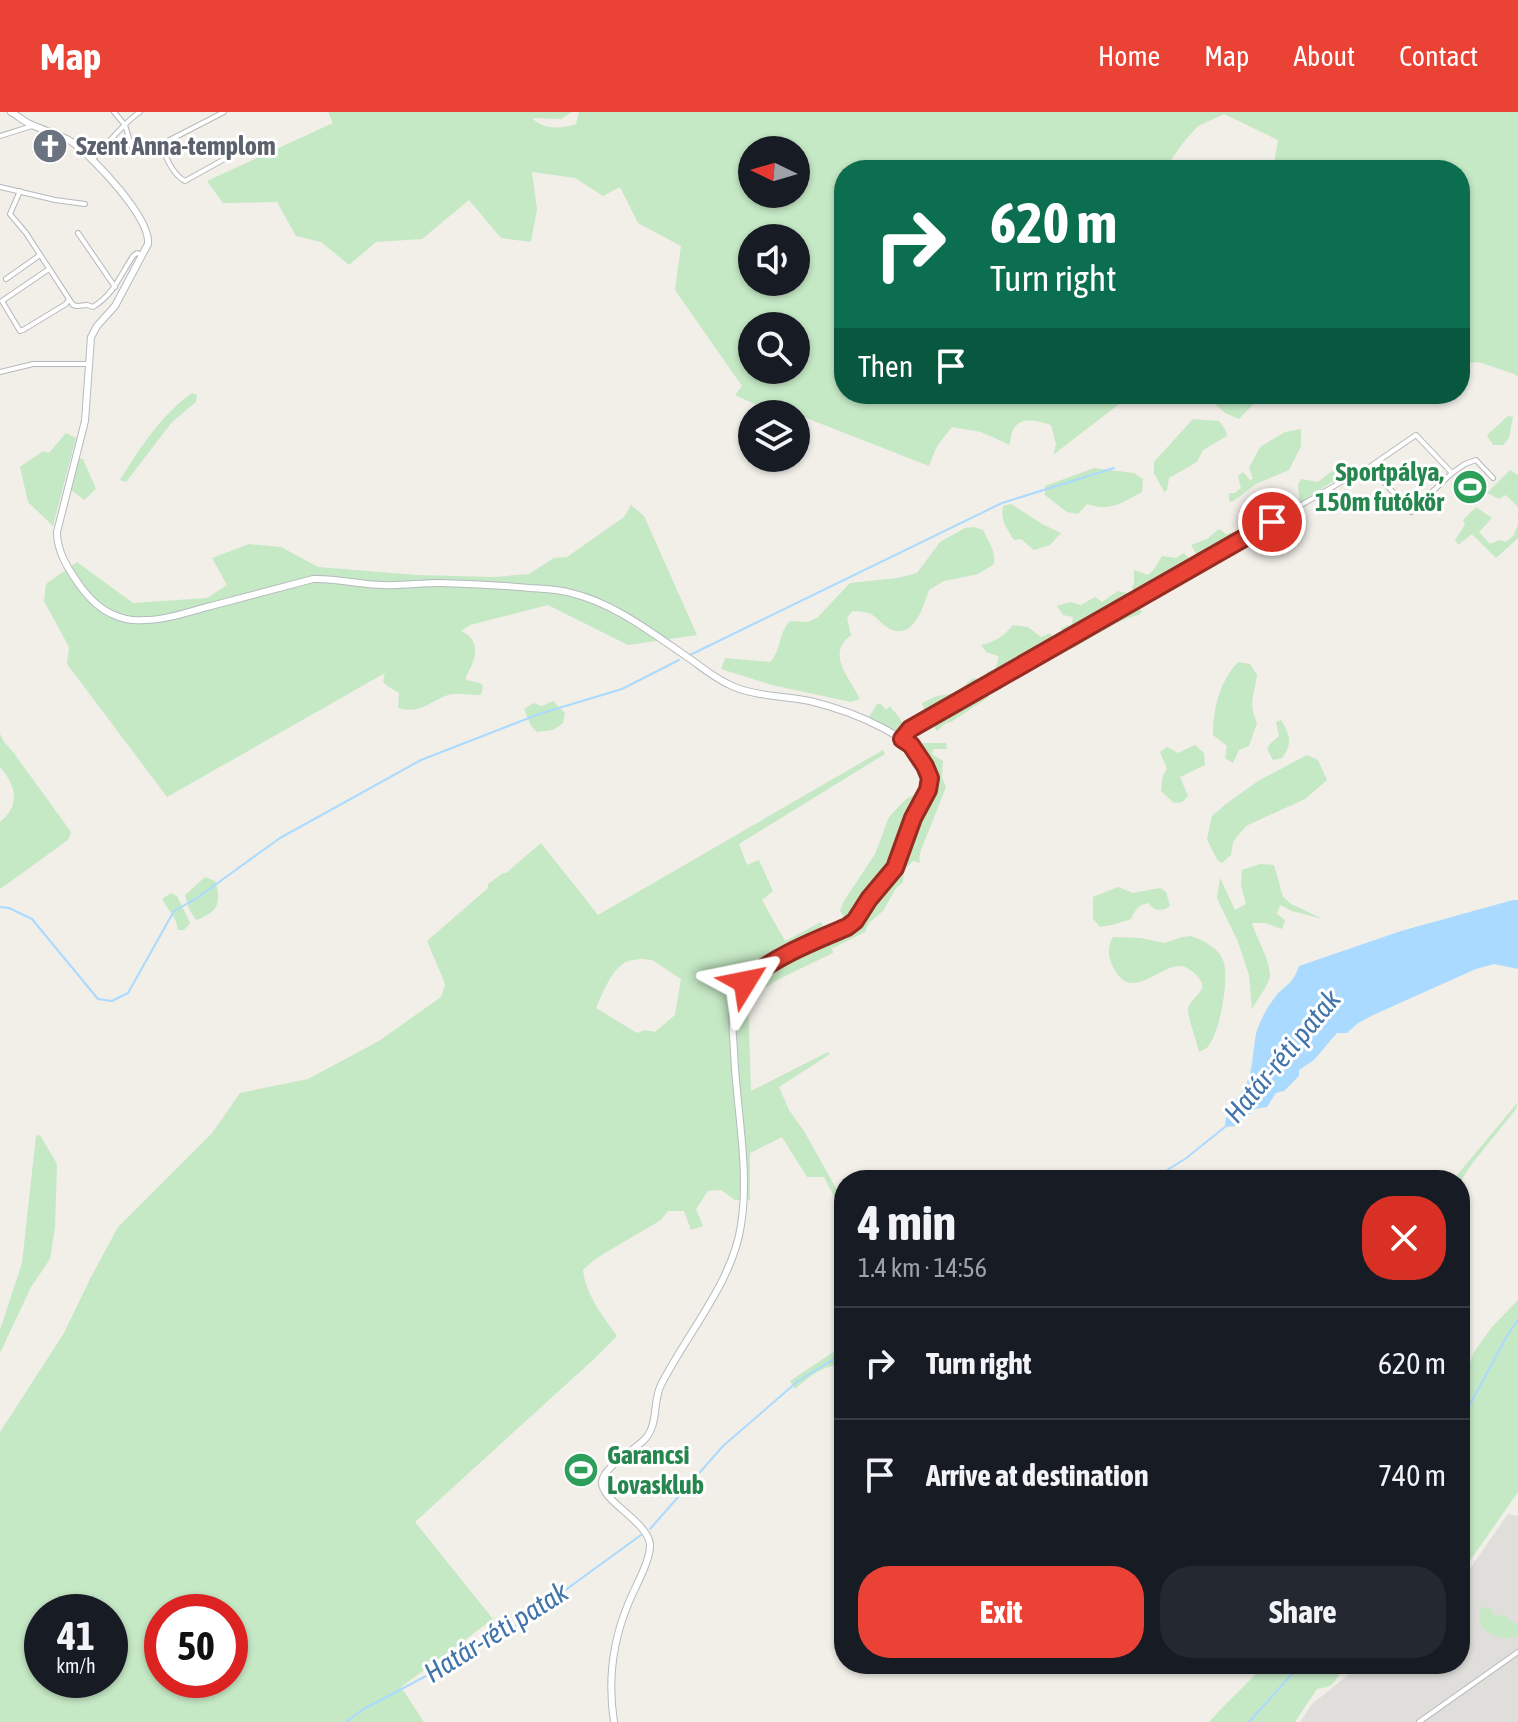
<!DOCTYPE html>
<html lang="en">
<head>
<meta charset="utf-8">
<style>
	:root { --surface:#171b24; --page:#242831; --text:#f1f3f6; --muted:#9ea1a6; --line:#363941; --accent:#ea4335 }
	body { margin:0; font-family:"Asap Condensed",sans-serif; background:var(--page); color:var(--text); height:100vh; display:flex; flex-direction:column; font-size:30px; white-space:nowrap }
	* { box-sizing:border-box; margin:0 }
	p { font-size:26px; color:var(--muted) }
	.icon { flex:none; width:44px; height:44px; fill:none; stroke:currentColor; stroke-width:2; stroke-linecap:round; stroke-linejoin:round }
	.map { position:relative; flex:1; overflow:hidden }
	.sheet { position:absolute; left:834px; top:1058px; width:636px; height:504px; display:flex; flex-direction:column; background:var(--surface); border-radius:32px; box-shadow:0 2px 6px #0004 }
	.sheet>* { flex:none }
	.guide { position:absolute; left:834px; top:48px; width:636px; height:244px; border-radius:32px; box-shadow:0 2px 6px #0004; background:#0b6e4f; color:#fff; overflow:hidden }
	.needle { width:52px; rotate:275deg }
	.fabs { position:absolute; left:738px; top:24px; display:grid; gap:16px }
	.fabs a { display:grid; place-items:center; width:72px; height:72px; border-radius:50%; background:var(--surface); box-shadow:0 2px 6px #0004; font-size:40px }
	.speed { position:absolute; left:24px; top:1482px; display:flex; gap:16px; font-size:40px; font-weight:700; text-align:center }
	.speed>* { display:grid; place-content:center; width:104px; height:104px; border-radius:50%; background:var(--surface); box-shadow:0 2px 6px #0004; line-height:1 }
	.speed small { font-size:20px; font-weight:400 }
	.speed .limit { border:12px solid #d22; background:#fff; color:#111 }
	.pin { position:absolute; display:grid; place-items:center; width:68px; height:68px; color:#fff; margin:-34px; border:4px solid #fff; border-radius:50%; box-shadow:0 2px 8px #0007 }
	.me { position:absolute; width:88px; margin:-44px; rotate:55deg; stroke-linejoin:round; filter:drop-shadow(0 0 6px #0008) }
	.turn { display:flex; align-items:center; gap:28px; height:168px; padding:0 24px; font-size:36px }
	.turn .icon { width:104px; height:104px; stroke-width:2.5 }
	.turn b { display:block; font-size:56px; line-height:68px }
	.then { display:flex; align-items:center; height:76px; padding:0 24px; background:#0003; gap:16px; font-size:30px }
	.round { display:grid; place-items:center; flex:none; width:84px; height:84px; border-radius:32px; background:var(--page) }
	.head { display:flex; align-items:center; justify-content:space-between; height:136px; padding:0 24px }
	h1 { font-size:48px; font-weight:700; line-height:60px }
	.cta { display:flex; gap:16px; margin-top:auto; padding:16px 24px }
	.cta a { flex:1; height:92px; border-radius:32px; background:var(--accent); color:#fff; font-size:32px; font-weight:700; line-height:92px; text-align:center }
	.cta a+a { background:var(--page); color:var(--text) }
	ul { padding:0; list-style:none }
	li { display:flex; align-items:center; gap:24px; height:112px; padding:0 24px; border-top:2px solid var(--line) }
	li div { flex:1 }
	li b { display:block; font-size:30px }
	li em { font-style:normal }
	header { display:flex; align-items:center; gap:48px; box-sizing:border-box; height:112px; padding:0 40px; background:var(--accent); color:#fff }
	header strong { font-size:38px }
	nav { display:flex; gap:44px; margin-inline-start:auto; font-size:28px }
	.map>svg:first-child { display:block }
</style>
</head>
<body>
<header>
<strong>Map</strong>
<nav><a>Home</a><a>Map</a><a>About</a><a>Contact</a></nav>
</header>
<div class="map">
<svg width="1518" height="1610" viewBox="0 0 1518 1610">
	<rect width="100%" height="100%" fill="#f1efe8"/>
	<path fill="#e0deda" d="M 1508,1402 L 1518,1404 L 1518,1610 L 1300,1610 L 1312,1592 L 1362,1552 L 1460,1552 L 1460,1471 Z"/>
	<g fill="#c5e8c5" fill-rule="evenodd">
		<path d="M 328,0 L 572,0 L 561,7 L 532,6 C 544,18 560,17 576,12 L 579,0 L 1518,0 L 1518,265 L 1514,262 L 1479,250 L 1460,252 L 1460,58 L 1273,58 L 1278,28 L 1224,2 L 1198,14 L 1183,31 L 1164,58 L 844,58 L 844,282 L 1126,282 L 1123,289 L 1053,343 L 1056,332 L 1051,313 C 1028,305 1011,305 1010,333 L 981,320 L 952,315 L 937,334 L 929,354 L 796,302 L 763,296 L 735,283 L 742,274 L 675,178 L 681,134 L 638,111 L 620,75 L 603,84 L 575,66 L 532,60 L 537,97 L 531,130 L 501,126 L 469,88 L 422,127 L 376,130 L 349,153 L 321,130 L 296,124 L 277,90 L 223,91 L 207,69 L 333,11 ZM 752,38 L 796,38 L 796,82 L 752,82 ZM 752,126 L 796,126 L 796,170 L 752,170 ZM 752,214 L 796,214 L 796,258 L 752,258 Z"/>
		<path d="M 192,281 L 197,283 L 196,290 L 172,310 L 126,370 L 120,368 C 140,336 161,303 192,281 Z"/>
		<path d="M 1226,282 L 1239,284 L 1242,282 L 1263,282 L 1239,307 L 1225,301 L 1214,291 Z"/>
		<path d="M 1508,304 L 1513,305 L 1509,326 L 1503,333 L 1493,333 L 1487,323 Z"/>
		<path d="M 1193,307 L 1219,309 L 1225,317 L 1227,324 L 1203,338 L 1197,350 L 1169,366 L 1167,378 L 1164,380 L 1154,361 L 1154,350 Z"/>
		<path d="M 1301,317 L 1301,334 L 1289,358 L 1256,372 L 1232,390 L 1229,389 L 1229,381 L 1235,381 L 1241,376 L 1238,364 L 1243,360 L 1250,368 L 1253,367 L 1249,356 L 1260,335 L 1285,320 Z"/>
		<path d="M 66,321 L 76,326 L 53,414 L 28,390 L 20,355 L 43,339 L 49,341 Z"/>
		<path d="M 78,346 L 83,347 L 96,377 L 84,388 L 70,377 Z"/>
		<path d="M 1094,356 L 1134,361 L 1143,367 L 1142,380 C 1121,391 1111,400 1087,392 L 1078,402 L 1067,400 L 1045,383 L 1045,374 Z"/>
		<path d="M 1336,356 L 1344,359 L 1345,366 L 1340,369 L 1332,370 L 1300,391 L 1298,373 L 1301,367 L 1318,370 Z"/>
		<path d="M 1510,358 L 1518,363 L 1518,395 L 1506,383 L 1499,387 L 1487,381 Z"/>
		<path d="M 1479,361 L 1483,365 L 1483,373 L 1466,388 L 1459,387 L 1455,382 C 1456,373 1469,361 1479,361 Z"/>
		<path d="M 1011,392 L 1042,412 L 1061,421 L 1050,433 L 1034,438 L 1021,427 L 1014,428 C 1007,417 1000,408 1003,394 Z"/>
		<path d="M 631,393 L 644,404 L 697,523 L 628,533 L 548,493 L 470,513 L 461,519 C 482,528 476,548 466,564 L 466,568 L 480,571 L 483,574 L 481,583 C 470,584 459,580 448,583 C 428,590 422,602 398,596 L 399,581 L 386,573 L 383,569 L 385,561 L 167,685 L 67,552 L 69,535 L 44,489 L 46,472 L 77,450 L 133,491 L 207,486 L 227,473 L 212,446 L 249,432 L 281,435 L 318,455 L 417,463 L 495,465 L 529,462 L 554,446 L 567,445 L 624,405 Z"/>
		<path d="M 1476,395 L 1492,406 L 1479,420 L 1490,432 L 1499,428 L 1506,430 L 1513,424 L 1518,413 L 1518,426 L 1496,446 L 1472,422 L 1458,433 L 1455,428 L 1465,413 L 1463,408 Z"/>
		<path d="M 974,415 L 983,418 C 989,430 996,440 994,452 L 978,462 L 944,469 L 929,478 C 924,492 915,526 893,518 C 885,516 879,507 871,502 C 866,499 858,500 852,499 L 847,506 L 851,523 C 825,543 850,566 860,587 L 851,590 L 772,573 L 721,557 L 725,546 L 770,550 C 782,538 778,521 790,509 L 808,510 L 817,506 L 850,471 L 898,466 L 917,461 L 940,430 L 965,416 Z"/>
		<path d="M 1219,417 L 1226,422 L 1234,420 L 1236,426 L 1203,445 L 1198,445 L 1191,433 L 1207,427 Z"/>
		<path d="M 1184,441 L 1191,448 C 1184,459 1172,458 1163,465 C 1154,472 1146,477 1136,483 L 1132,476 L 1134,471 L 1134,458 L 1148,463 L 1154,457 L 1162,444 L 1176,446 Z"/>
		<path d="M 1118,479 L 1127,481 L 1129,485 L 1066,523 L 1063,523 L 1061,516 L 1072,512 L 1073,505 L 1063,503 L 1057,494 L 1070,490 L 1081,493 L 1095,485 L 1102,490 Z"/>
		<path d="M 1133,494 L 1142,499 L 1139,503 C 1125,504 1086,529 1072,537 L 1068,535 L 1068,531 Z"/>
		<path d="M 1013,513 L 1028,515 L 1041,525 L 1050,521 L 1057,528 L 1030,541 L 989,568 L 987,560 L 995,557 L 998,549 L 998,544 L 986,540 L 981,533 C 995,530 1005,523 1013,513 Z"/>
		<path d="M 1058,535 L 1062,537 C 1052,550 1034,551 1021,560 C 1011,567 1005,577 993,581 L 992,574 Z"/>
		<path d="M 1238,550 L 1250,552 L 1257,563 C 1254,585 1248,589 1257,611 L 1249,634 L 1239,638 L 1233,651 L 1225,646 L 1227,634 L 1213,623 C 1213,596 1220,569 1238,550 Z"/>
		<path d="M 973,566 L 978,567 L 979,570 L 977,574 L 927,604 L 922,591 L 937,584 L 956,581 Z"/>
		<path d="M 986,577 L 989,585 L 951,610 L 946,611 L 937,619 L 932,612 L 933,609 Z"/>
		<path d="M 553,589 L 565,601 L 563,611 L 553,618 L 537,620 L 531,614 L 524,597 L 533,591 L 542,594 Z"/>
		<path d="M 877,592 L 881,592 L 886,598 L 890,594 C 895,601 903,608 904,617 L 897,621 L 894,619 L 869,605 Z"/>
		<path d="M 1281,608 C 1290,623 1293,631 1282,646 L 1273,648 L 1267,637 L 1270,632 L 1279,624 L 1276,610 Z"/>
		<path d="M 0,622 L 4,630 L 13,640 L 71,720 L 68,728 L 0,777 L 0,710 C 21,693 16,673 0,655 Z"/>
		<path d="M 923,631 L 946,631 L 947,637 L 933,637 L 932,642 L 943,649 L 942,665 L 946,675 L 921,738 L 919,747 L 921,751 L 913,749 L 904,758 L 903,770 L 896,776 L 883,799 L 869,811 L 865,820 L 833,836 L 831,833 L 833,841 L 779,867 L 748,886 L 751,979 L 828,940 L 830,942 L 779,975 L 789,998 L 804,1019 L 842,1087 L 840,1088 L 834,1084 L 824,1065 L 807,1065 L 782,1025 L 750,1041 L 750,1088 L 735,1088 L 721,1078 L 708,1079 L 696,1097 L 703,1114 L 691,1118 L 684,1099 L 668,1099 L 661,1108 L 595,1147 L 583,1158 C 586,1183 602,1203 617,1224 L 594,1247 L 415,1410 L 493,1507 L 401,1575 L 424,1610 L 0,1610 L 0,1320 L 64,1221 L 90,1167 L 118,1115 L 213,1020 L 240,981 L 308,967 L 379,929 L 441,885 L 445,873 L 443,867 L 427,829 L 488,776 L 488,772 L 503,761 L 506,761 L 541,731 L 598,803 L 883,638 L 885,642 L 739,732 L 747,753 L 759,748 L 773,779 L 762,788 L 785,829 L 821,810 L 828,829 L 859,812 L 894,764 L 905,743 L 916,712 L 920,703 L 926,696 L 935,672 L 927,649 L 919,637 L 920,633 ZM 643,847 L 652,848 L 681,867 L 675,903 L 655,920 L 645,918 L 637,921 L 596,896 C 603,881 610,860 624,851 C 629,848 637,847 643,847 ZM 42,1500 L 110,1500 L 110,1568 L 42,1568 ZM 162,1500 L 230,1500 L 230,1568 L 162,1568 Z"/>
		<path d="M 1195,633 L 1204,641 L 1205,653 L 1180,665 L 1188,684 L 1182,690 L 1174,691 L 1161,679 L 1163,663 L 1167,657 L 1160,640 L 1167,635 L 1178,641 Z"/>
		<path d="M 1307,643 L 1318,648 L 1327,668 L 1305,687 L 1246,714 L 1233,730 L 1231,743 L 1222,751 L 1217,748 L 1207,727 L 1212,704 L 1226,692 L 1258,669 Z"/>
		<path d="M 915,682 L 920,685 C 908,705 904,728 893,748 C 882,769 867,787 853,805 L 844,805 L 840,799 L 844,789 L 875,742 L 889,705 L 906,687 Z"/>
		<path d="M 1260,752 L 1274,753 L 1283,785 L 1291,792 L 1323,807 L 1292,799 L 1280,793 L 1277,802 L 1285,808 L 1282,817 L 1265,811 L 1252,811 C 1256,826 1274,854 1269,868 C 1265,878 1257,888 1252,897 L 1249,863 L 1238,830 L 1217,786 L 1220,766 L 1235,798 L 1246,792 L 1241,773 L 1242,758 Z"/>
		<path d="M 205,765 L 215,769 C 222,791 218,800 196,808 L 189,797 L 185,783 Z"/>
		<path d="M 1118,775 L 1133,781 L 1160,776 L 1166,780 L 1170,794 C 1162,800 1154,799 1148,791 C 1138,793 1135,798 1131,807 L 1112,813 L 1100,815 L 1093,807 L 1093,785 Z"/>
		<path d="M 171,781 L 177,784 L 190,811 L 184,818 L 178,818 L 176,809 L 162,787 Z"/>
		<path d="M 1191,824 C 1202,828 1217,835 1222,846 C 1231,861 1220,919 1209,933 C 1207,937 1203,938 1199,940 C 1197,930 1188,906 1188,898 C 1190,884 1210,880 1199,866 C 1194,860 1186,853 1178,854 C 1155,857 1130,890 1113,855 C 1108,844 1107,835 1113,825 L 1141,826 L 1164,831 L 1182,825 Z"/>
		<path d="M 1518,990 L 1516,997 L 1471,1053 L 1460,1070 L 1460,1068 L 1453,1068 Z"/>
		<path d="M 40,1023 L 57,1052 L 55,1115 L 50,1147 L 31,1175 L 0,1241 L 0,1218 L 22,1151 L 36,1024 Z"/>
		<path d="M 1518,1188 L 1518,1380 L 1467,1453 L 1462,1457 L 1460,1455 L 1460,1278 L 1474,1240 L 1492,1215 Z"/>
		<path d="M 844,1233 L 844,1252 C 822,1254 811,1263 795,1277 L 790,1269 Z"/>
		<path d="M 1487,1495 L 1491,1496 L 1493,1503 L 1505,1504 L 1515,1512 L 1518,1510 L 1518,1525 C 1499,1529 1473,1520 1481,1496 Z"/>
		<path d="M 1265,1552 L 1347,1552 C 1333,1565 1341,1574 1317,1577 L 1295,1610 L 1209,1610 C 1227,1590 1247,1572 1265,1552 Z"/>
	</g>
	<path fill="#aadaff" d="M 1513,788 L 1518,788 L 1518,857 L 1494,852 L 1476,857 L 1373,903 L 1358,911 L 1347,921 L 1337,921 L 1314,948 L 1299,958 L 1299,964 L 1284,979 L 1276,981 L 1267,995 L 1255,997 L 1235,1014 L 1225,1015 C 1226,996 1234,992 1244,976 C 1254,960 1252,940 1256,922 C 1259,911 1266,897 1273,888 C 1283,873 1292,875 1299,854 L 1401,819 Z"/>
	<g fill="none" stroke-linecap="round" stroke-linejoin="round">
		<g stroke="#aadaff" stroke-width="2">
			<path d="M 690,543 L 1002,391 L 1114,356"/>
			<path d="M 0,795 L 9,796 L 32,807 L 98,887 L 112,889 L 128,881 L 174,799 L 197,786 L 280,726 L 421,648 L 539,602 L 622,577 L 679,548"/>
			<path d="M 1151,1068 L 1185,1047 L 1225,1015"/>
			<path d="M 1460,1311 L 1508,1222 L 1518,1208"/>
			<path d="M 650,1417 L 723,1334 L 798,1269 L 844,1241"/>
			<path d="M 346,1610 L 362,1598 L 505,1522 L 641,1423"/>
			<path d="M 1249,1610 L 1301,1552"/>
		</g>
		<defs>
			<g id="minor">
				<path d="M 114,0 L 125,13 L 133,39 L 137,42 L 160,33 L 224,0"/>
				<path d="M 0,24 L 32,14"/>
				<path d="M 160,33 C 167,46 172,62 185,69 L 237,40"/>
				<path d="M 92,48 C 105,35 125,9 140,0"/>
				<path d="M 0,75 L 55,88 L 85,92"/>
				<path d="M 20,79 L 10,102 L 26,121 L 73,193 L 77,194 L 87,193 L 93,195 C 114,182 120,164 133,144 L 137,141 L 142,143"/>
				<path d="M 78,121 L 115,175"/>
				<path d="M 49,157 L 2,189 L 20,219 L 23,218 L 66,192 L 69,187"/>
				<path d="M 6,167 L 40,143"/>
				<path d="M 0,260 L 33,252 L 89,252"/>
				<path d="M 1452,361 L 1465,352 L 1476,348 L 1493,366"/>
				<path d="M 902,627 L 910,617 L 1357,361 L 1368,356 L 1373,358 L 1411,400 L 1452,361 L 1416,323 L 1368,356"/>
				<path d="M 1419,1610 L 1518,1540"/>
			</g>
			<path id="secondary" d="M 11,0 C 18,4 25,10 32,13 C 45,19 60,22 72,30 C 93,45 151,106 148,132 L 115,194 L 97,214 L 91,225 L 85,309 L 57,420 C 57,439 67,455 78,471 C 87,484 99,497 114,503 C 123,507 135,509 144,508 C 167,508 190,499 211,494 C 245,485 279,476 313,467 C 337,466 360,473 383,473 C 402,474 420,471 439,471 C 469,472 500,473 530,476 C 544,477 558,477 571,481 C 615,491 656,524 693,549 C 704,557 715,566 728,572 C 750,584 785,584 810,589 C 843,597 932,626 929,671 C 928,684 918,696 912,709 C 906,724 904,740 895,754 C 888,766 877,776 869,787 C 863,797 858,808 848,815 C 840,819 830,822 822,826 C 796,837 749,855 737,883 C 730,901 733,921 734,939 C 736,995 750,1057 741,1113 C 733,1170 685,1224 660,1275 C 653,1292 658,1313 645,1327 C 635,1338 603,1355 602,1370 C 601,1389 647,1409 650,1432 C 651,1449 633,1478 627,1495 C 612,1532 608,1571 614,1610"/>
		</defs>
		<use href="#minor" stroke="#b5b8bc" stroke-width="6"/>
		<use href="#secondary" stroke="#b6babf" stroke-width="8"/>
		<use href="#minor" stroke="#fff" stroke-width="4"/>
		<use href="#secondary" stroke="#fff" stroke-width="6"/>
	</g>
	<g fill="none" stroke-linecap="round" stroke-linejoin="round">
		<defs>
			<path id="route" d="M 745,870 C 775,844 812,830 847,815 L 855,809 L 869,787 L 895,756 L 913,706 L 928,678 L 930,666 L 925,654 L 911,633 L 902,627 L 910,617 L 1272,410"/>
		</defs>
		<use href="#route" stroke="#982c22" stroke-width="20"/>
		<use href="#route" stroke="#ea4335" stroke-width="14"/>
	</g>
	<defs>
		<symbol id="church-disc" viewBox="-11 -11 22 22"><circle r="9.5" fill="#6b7280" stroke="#fff"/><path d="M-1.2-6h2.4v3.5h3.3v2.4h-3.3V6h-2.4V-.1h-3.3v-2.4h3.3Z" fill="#fff"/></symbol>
		<symbol id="stadium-disc" viewBox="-11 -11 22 22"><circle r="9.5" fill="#2e9e5b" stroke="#fff"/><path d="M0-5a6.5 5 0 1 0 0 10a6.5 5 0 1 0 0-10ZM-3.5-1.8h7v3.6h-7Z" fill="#fff"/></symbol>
	</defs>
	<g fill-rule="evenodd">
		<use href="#church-disc" x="30" y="14" width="40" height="40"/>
		<use href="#stadium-disc" x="1450" y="355" width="40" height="40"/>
		<use href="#stadium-disc" x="561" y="1338" width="40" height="40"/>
	</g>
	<g text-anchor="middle" stroke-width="6" stroke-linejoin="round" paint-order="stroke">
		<g font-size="26" font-weight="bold" fill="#5b616d" stroke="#fff" text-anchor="start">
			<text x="76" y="43">Szent Anna-templom</text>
		</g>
		<g font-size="26" font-weight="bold" fill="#27864d" stroke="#fff" text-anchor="end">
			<text x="1444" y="369">Sportpálya,<tspan x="1444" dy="30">150m futókör</tspan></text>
			<text x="607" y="1352" text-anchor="start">Garancsi<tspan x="607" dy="30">Lovasklub</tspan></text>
		</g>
		<g font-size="28" font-style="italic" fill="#4174aa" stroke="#fff">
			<text transform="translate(1282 944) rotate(-50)" y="10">Határ-réti patak</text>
			<text transform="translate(496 1520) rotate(-32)" y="10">Határ-réti patak</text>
		</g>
	</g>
</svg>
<div class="fabs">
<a><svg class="needle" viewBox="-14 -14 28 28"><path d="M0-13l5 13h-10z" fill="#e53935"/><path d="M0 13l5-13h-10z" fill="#9ea1a6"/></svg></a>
<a><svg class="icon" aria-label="sound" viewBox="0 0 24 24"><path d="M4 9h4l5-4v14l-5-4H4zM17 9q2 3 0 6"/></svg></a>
<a><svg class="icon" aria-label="search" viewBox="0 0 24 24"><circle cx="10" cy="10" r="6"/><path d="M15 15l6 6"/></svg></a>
<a><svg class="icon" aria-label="layers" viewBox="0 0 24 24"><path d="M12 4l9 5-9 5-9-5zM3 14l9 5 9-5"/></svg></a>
</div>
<div class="speed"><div>41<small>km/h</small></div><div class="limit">50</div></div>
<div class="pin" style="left:1272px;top:410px;background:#d93025"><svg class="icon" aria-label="arrive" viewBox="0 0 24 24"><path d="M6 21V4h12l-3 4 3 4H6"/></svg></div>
<svg class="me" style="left:745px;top:870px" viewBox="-20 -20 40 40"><path d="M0-17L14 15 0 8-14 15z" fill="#ea4335" stroke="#fff" stroke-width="4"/></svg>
<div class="guide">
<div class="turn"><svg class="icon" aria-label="right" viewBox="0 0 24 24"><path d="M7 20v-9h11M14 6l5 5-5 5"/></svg><div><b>620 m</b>Turn right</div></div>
<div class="then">Then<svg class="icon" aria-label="arrive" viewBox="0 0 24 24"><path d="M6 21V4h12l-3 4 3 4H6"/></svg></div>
</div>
<section class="sheet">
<div class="head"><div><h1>4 min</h1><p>1.4 km · 14:56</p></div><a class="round" style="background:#d93025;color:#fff"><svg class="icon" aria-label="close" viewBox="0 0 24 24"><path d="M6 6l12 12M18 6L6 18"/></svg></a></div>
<ul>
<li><svg class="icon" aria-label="right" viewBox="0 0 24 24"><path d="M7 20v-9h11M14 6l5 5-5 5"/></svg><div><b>Turn right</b></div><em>620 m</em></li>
<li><svg class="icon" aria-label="arrive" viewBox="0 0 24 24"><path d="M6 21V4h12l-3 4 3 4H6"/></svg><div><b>Arrive at destination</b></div><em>740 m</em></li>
</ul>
<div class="cta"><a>Exit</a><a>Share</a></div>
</section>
</div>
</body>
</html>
